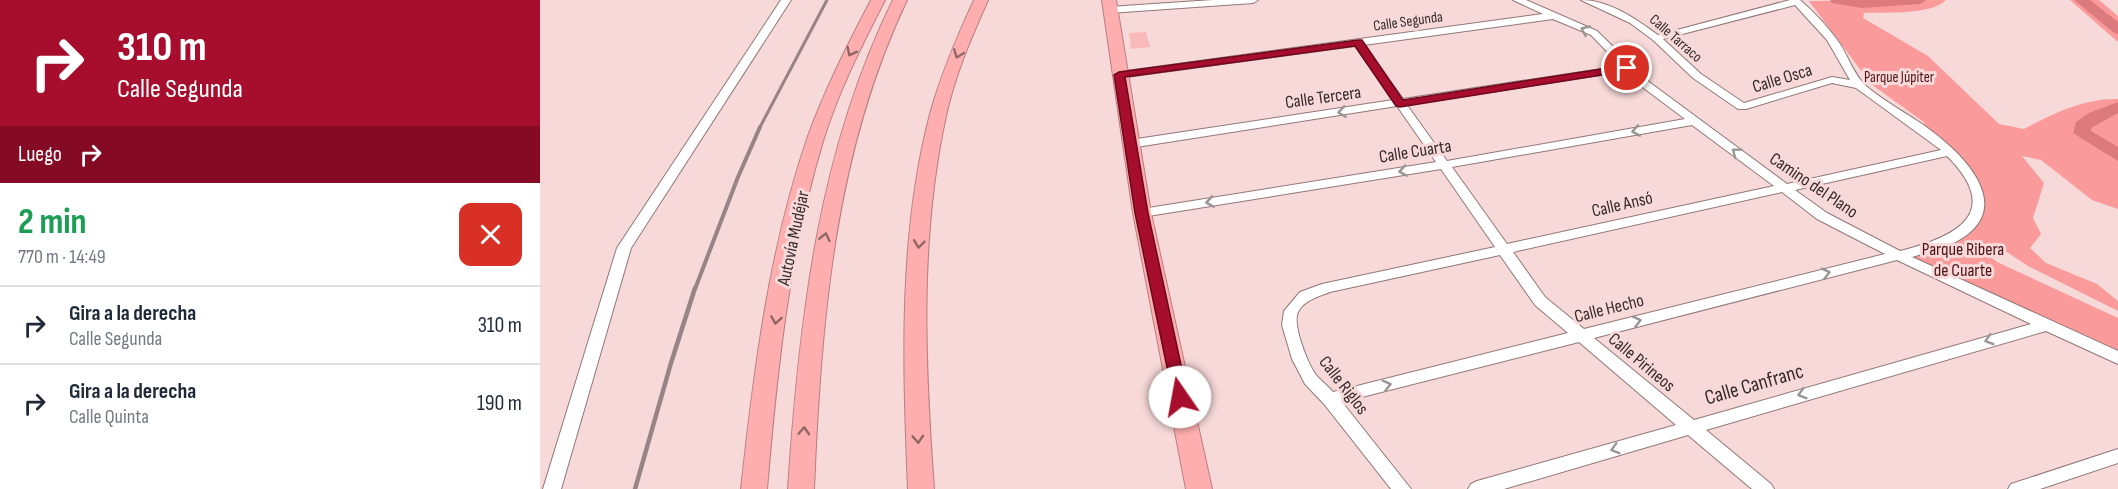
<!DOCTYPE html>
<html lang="es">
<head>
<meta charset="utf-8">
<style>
	:root { --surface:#fff; --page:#f2f2f3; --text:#1f2937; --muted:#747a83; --line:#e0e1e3 }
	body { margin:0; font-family:"Sofia Sans Condensed",sans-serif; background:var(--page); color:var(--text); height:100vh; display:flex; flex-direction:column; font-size:22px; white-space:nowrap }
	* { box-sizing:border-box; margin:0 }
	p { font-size:20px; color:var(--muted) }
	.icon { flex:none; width:33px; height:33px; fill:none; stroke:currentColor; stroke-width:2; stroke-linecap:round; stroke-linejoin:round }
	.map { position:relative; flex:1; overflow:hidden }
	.drawer { display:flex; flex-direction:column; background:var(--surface); width:540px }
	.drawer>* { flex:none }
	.top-card { background:#a70d2d; color:#fff; overflow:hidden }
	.pin { position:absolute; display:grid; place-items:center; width:51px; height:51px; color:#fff; margin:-26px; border:3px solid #fff; border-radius:50%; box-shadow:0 2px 6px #0007 }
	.me { position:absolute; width:66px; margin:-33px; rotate:348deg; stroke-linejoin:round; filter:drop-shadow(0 0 4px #0008) }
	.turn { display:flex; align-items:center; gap:21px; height:126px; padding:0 18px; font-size:27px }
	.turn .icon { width:78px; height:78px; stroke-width:2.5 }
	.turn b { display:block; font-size:42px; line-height:51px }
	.then { display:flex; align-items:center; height:57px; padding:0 18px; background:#0003; gap:12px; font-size:22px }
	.round { display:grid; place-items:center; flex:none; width:63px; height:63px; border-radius:12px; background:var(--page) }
	.headline { display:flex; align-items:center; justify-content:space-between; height:102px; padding:0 18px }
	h1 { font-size:36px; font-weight:700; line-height:45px; color:#1e9e55 }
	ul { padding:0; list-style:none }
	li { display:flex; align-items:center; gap:18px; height:78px; padding:0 18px; border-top:2px solid var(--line) }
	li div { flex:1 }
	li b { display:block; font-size:22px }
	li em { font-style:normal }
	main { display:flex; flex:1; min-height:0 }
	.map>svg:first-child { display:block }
</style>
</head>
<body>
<main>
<section class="drawer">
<div class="top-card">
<div class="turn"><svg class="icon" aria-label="right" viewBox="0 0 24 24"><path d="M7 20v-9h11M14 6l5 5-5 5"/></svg><div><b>310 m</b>Calle Segunda</div></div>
<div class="then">Luego<svg class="icon" aria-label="right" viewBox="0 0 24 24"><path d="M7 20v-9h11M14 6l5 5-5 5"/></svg></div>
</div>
<div class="headline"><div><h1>2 min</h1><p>770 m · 14:49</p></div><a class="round" style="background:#d93025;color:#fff"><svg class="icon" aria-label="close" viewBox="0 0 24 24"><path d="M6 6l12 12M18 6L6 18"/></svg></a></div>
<ul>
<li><svg class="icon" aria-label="right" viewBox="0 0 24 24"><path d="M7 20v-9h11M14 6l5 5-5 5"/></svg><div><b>Gira a la derecha</b><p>Calle Segunda</p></div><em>310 m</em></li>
<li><svg class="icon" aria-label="right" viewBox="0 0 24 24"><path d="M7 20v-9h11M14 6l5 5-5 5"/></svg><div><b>Gira a la derecha</b><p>Calle Quinta</p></div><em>190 m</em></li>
</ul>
</section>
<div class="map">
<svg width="1578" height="489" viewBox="0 0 1578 489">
	<rect width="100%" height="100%" fill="#f6d9d8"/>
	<g fill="#fa9a9b">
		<path d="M 1406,0 C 1392,15 1345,12 1324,13 L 1323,18 L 1388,56 L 1459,124 L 1484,129 C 1512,114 1545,98 1578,99 L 1578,209 L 1552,200 L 1501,160 L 1482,156 L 1504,183 L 1493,218 L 1501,234 L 1490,248 L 1506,263 L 1557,284 L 1578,301 L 1578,311 L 1488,266 L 1455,244 L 1448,255 L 1457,262 L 1578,318 L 1578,358 L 1357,255 L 1376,251 L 1433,221 L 1432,178 L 1379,126 L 1385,123 L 1331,84 L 1269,1 Z"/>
		<path d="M 1530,0 L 1559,0 L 1578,16 L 1578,42 Z"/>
	</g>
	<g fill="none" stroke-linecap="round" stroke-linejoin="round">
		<g fill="#dd7a7d" fill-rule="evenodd">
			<path d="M 1290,0 L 1387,0 L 1380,4 L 1322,8 L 1292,3 Z"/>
			<path d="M 1534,0 L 1550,0 L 1578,22 L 1578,34 L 1573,32 Z"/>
			<path d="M 1578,102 L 1578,113 L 1551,128 L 1551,131 L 1578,147 L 1578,161 L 1533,133 L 1536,122 L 1549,113 Z"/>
		</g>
	</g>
	<path fill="#f8b9b8" d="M 606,32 L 610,47 L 591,49 L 589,33 Z"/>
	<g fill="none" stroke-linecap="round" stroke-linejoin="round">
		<defs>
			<g id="minor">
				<path d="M 241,0 L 251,0 L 91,248 L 21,489 L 3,489 L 77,248 Z"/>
				<path d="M 673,0 L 718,0 L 713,3 L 569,13 L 564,10 L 569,7 Z"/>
				<path d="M 973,0 L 986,0 L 1057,31 L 1109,82 L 1247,184 L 1401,150 L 1316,88 L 1292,83 L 1206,109 L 1198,109 L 1153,78 L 1113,40 L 1090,23 L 1041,0 C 1069,0 1096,19 1118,35 L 1250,0 L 1260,0 C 1275,13 1289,28 1300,44 C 1309,58 1314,75 1326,86 C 1347,104 1373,116 1394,133 C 1427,158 1474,208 1419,240 C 1405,248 1388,252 1372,257 L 1578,351 L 1578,364 L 1506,331 L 1166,430 L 1231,484 L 1234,489 L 1212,489 L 1148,435 L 964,489 L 928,489 L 931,484 L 937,481 L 1136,425 L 1039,342 L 802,402 L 871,489 L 851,489 L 784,404 L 765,384 L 752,359 L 742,325 L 744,311 L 760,292 L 782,284 L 955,247 L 901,169 L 602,217 L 597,216 L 596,213 L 602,209 L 896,162 L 857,106 L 590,148 L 584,144 L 590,140 L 853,100 L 815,46 L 579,78 L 574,75 L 579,72 L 1003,14 ZM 1255,5 L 1287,40 L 1310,80 L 1292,77 L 1204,103 L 1161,74 L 1123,39 ZM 1013,19 L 1051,35 L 1081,66 L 863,99 L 824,45 ZM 1086,71 L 1101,86 L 1145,119 L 907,161 L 867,105 ZM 1152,125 L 1234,186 L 967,244 L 912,167 ZM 1407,156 C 1464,213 1416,237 1360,251 L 1287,213 L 1255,190 ZM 1242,192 L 1277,219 L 1345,254 L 1044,329 L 1005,297 L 973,252 ZM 960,255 L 995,305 L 1028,333 L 793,392 C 788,386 781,381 776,375 C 768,364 752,325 758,312 C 764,300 778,297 790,292 ZM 1357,260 L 1491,324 L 1154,420 L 1054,338 Z"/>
				<path d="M 1578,449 L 1578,463 L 1500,489 L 1468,489 L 1471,484 Z"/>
			</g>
			<g id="highway">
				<path d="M 331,0 L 345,0 C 322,45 299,90 284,138 C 249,252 237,371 227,489 L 201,489 C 214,370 229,249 268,136 C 285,89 308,44 331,0 Z"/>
				<path d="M 353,0 L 367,0 C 294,153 281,322 274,489 L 248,489 C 259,321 278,152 353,0 Z"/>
				<path d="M 434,0 L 448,0 C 431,38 415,75 406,116 C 379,239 385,364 394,489 L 368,489 C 363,365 358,236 390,114 C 401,74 417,37 434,0 Z"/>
				<path d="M 562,0 L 576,0 L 611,213 L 672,489 L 646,489 L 593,213 Z"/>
			</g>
		</defs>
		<use href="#minor" stroke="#917877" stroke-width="2"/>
		<use href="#highway" stroke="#b88080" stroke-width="2"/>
		<use href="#minor" fill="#fff" fill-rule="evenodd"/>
		<use href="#highway" fill="#feaeae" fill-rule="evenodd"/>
		<path stroke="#988484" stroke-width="3" d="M 219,129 L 287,0"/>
		<path stroke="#988484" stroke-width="4" d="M 155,289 L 198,177 L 220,127"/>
		<path stroke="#988484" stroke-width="4.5" d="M 95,489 L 131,363 L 155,288"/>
	</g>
	<defs><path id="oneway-chevron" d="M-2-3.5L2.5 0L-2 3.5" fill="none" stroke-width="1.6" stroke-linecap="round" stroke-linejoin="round" transform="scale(1.5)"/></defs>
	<g stroke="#9a9595">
		<use href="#oneway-chevron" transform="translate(1045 30) rotate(-156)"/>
		<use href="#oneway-chevron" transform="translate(802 112) rotate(172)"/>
		<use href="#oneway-chevron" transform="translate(1096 131) rotate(170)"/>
		<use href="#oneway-chevron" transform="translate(1196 152) rotate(-143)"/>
		<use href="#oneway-chevron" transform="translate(863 171) rotate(171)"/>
		<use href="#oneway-chevron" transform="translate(670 202) rotate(171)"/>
		<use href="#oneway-chevron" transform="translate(1286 273) rotate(-14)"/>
		<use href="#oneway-chevron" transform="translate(1097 321) rotate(-14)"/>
		<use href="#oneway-chevron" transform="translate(1449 340) rotate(164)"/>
		<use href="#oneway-chevron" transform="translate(847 385) rotate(-14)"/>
		<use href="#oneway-chevron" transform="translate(1262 394) rotate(164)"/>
		<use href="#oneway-chevron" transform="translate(1075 449) rotate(164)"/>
	</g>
	<g stroke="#906666">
		<use href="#oneway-chevron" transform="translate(311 52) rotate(117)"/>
		<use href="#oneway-chevron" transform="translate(418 54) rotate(111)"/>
		<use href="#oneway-chevron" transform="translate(285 237) rotate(-78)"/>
		<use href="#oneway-chevron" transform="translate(379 244) rotate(97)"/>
		<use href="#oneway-chevron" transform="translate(236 320) rotate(99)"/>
		<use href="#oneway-chevron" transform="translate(264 431) rotate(-87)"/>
		<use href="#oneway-chevron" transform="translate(378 439) rotate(86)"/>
	</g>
	<path fill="#a70d2d" stroke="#6d081d" stroke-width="1.5" d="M 818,40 L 822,40 L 863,100 L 1087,65 L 1093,68 L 1087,71 L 860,107 L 856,106 L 815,46 L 585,77 L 608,213 L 648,397 L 646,401 L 634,401 L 595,213 L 574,75 L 579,72 Z"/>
	<g text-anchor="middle" stroke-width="6" stroke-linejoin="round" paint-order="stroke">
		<g font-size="15" fill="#362b2b" stroke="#f6d9d8">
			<text transform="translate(868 21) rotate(-8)" y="5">Calle Segunda</text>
			<text transform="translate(1136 38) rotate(41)" y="5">Calle Tarraco</text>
		</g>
		<g font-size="15" fill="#4f1218" stroke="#f6d9d8">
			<text x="1359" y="82">Parque Júpiter</text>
		</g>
		<g font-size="18" fill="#362b2b" stroke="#f6d9d8">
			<text transform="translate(1242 78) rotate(-17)" y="6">Calle Osca</text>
			<text transform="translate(783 97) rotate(-8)" y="6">Calle Tercera</text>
			<text transform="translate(875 151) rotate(-9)" y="6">Calle Cuarta</text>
			<text transform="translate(1274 185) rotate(34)" y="6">Camino del Plano</text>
			<text transform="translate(1082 204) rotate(-13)" y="6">Calle Ansó</text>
			<text transform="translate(253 238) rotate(-78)" y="6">Autovía Mudéjar</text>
			<text transform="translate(1069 308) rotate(-14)" y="6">Calle Hecho</text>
			<text transform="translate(1102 362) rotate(40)" y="6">Calle Pirineos</text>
			<text transform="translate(804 385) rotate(52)" y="6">Calle Riglos</text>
		</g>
		<g font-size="18" fill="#4f1218" stroke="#f6d9d8">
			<text x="1423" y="255">Parque Ribera<tspan x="1423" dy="21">de Cuarte</tspan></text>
		</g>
		<g font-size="21" fill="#362b2b" stroke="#f6d9d8">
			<text transform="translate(1214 384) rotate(-16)" y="7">Calle Canfranc</text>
		</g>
	</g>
</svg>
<div class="pin" style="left:1087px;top:68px;background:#d93025"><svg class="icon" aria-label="arrive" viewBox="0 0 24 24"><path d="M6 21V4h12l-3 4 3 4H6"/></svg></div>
<svg class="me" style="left:640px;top:397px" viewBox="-20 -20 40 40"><circle r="19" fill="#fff"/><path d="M0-13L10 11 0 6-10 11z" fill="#a70d2d"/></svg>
</div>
</main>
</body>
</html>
